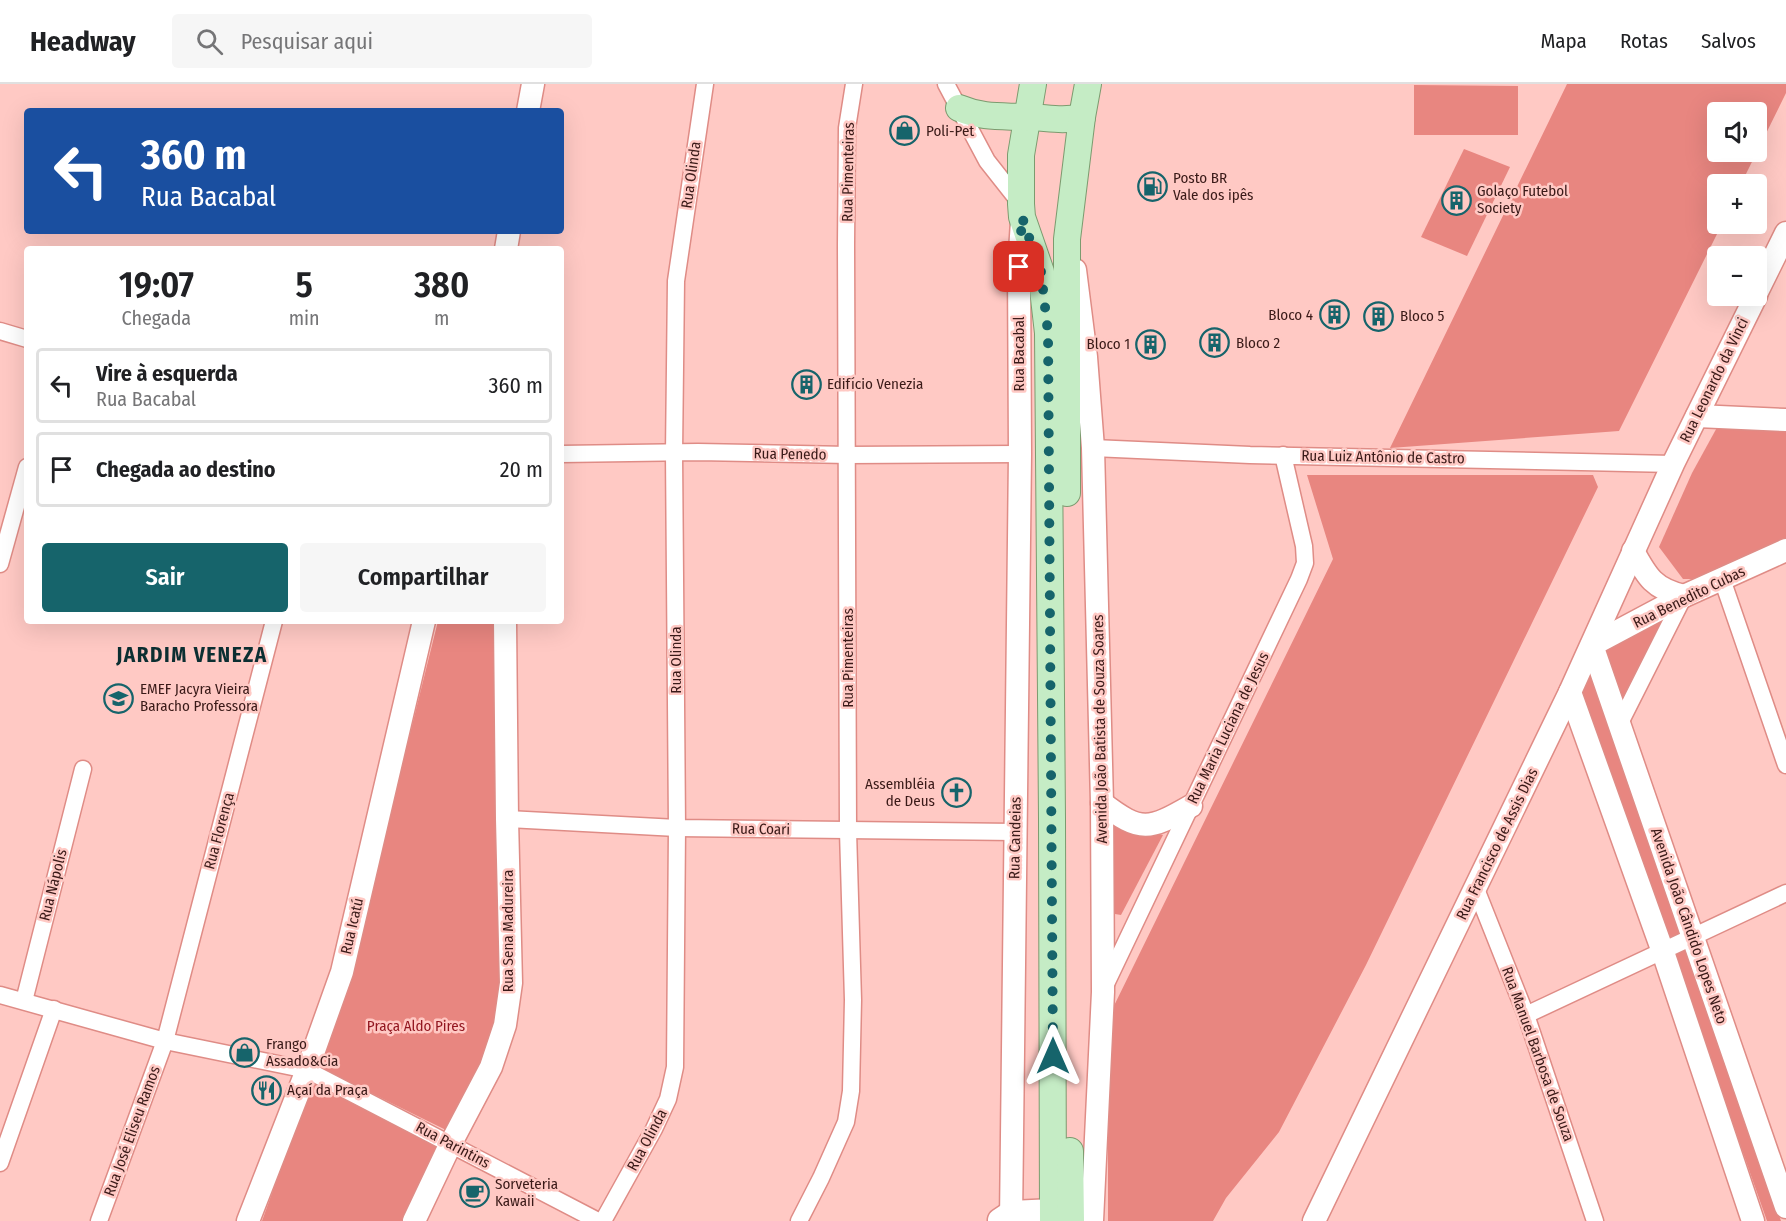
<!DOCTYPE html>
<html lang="pt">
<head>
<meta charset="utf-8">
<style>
	:root { --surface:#fff; --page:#f6f6f6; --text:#202124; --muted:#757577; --line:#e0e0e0; --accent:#16646b }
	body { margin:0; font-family:"Fira Sans Condensed",sans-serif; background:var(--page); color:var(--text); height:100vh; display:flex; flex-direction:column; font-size:22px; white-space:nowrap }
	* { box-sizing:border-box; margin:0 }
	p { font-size:20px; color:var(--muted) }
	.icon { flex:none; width:33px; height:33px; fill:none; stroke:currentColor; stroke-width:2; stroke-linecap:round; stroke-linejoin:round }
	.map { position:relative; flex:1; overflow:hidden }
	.drawer { position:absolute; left:24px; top:162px; width:540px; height:378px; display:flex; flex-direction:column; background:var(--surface); border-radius:6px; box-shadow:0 6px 24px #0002 }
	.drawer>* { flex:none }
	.guide { position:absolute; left:24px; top:24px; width:540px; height:126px; border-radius:6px; box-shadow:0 6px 24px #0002; background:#1a4fa0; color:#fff; overflow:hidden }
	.fabs { position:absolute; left:1707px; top:18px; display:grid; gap:12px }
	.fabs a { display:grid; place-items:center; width:60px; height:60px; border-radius:6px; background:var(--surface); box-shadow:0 6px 24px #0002; font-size:30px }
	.pin { position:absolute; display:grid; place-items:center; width:51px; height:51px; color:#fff; margin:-26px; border-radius:12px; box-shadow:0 3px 9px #0006 }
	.me { position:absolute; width:66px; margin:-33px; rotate:0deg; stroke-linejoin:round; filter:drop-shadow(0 0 4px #0008) }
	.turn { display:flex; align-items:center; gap:21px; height:126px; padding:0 18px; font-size:27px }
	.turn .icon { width:78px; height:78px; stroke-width:2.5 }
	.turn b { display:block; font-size:42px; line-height:51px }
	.eta { display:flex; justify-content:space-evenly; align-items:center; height:102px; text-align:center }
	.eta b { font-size:36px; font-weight:600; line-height:42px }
	.primary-button { display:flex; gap:12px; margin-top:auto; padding:12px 18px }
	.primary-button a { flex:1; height:69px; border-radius:6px; background:var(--accent); color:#fff; font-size:24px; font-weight:600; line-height:69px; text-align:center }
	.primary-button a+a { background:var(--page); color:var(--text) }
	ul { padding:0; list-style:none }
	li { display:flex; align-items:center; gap:18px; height:75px; margin:0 12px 9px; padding:0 6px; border:3px solid var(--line); border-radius:6px }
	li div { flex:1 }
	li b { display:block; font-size:22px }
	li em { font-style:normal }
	header { display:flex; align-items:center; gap:36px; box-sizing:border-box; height:84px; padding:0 30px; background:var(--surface); border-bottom:2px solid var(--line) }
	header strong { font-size:28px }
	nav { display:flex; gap:33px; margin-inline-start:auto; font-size:21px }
	.search { width:420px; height:54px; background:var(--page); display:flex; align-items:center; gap:15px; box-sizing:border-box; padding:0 21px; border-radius:6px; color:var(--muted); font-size:22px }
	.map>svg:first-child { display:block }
</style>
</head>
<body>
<header>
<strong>Headway</strong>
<div class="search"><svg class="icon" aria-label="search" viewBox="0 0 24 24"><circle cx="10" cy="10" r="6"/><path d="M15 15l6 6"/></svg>Pesquisar aqui</div>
<nav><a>Mapa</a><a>Rotas</a><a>Salvos</a></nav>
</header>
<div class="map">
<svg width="1786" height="1137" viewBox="0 0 1786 1137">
	<rect width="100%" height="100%" fill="#ffc9c4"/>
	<g fill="#e88680" fill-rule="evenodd">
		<path d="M 1567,0 L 1786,0 L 1786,9 L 1741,100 L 1718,100 L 1718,140 L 1722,140 L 1619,347 L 1390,364 ZM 1756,28 L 1756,68 L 1718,68 L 1718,28 Z"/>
		<path d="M 1414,1 L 1518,2 L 1518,51 L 1414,51 Z"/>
		<path d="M 1464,65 L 1510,83 L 1467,172 L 1421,153 Z"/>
		<path d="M 1720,338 L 1786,341 L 1786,456 L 1698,495 L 1683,495 L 1659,463 L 1692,389 Z"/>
		<path d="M 1307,391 L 1593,391 L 1598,403 L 1366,881 L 1279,1048 L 1226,1114 L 1213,1137 L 1108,1137 L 1108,934 L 1333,475 Z"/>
		<path d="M 1675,523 L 1623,617 L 1605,567 Z"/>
		<path d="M 438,537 L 500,537 L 501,900 L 499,941 L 450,1048 L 318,983 L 350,891 Z"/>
		<path d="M 1594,582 L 1686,860 L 1781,1137 L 1767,1137 L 1581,608 Z"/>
		<path d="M 1113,738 L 1163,751 L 1121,831 L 1115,830 L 1111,824 Z"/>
		<path d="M 312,997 L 443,1062 L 406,1137 L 262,1137 Z"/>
	</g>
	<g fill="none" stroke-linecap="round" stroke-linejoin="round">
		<defs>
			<g id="street">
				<path d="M 946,0 L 987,77 L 1021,120"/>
				<path d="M 0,247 L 27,255"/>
				<path d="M 1093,364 L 1250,371 L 1673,380"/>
				<path d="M 561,370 L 698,368 L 848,371 L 1020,370"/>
				<path d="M 0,480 L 27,383"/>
				<path d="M 1722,495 L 1786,681"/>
				<path d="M 1620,639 L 1684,512"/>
				<path d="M 507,735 L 677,744 L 1015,748"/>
				<path d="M 1476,805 L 1526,931 L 1595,1137"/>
				<path d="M 1105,902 L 1299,495 L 1305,479 L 1304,462 L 1283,371"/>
				<path d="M 0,911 L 165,957 L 307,986 L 598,1137"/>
				<path d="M 24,917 L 83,685"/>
				<path d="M 1526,931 L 1786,809"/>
				<path d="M 0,1079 L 54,925"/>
				<path d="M 99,1137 L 165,957 L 274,537"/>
				<path d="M 603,1137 L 654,1045 L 668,1015 L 675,983 L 677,744 L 674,369 L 676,197 L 705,0"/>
				<path d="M 799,1137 L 821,1094 L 846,1038 L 851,1007 L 853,916 L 848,747 L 846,160 L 847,44 L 854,0"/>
			</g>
			<g id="secondary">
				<path d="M 528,27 L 533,0"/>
				<path d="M 506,165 L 509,147"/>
				<path d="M 1075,186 L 1086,273 L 1093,364 L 1102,719 L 1103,908 L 1092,1137"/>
				<path d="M 1756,210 L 1786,149"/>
				<path d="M 1697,332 L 1786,336"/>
				<path d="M 1633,467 C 1647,493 1654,505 1684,512"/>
				<path d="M 1592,561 L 1786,1123"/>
				<path d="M 1592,561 L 1684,512 L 1786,466"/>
				<path d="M 1570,608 L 1663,868 L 1753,1137"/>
				<path d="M 1102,719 C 1141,749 1149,746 1191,722"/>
				<path d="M 999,1136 L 1011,1128 L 1053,1126 L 1071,1128"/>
				<path d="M 248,1137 L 307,986 L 342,888 L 424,537"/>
				<path d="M 414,1137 L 451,1059 L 491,983 L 505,941 L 511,899 L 507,735 L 505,537"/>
				<path d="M 1011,1137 L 1020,370 L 1019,183 L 1022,137"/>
				<path d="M 1314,1137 L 1570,608 L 1673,380 L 1756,212"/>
			</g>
			<g id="primary">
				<path d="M 1033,0 L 1021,71 L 1021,120 L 1022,133 L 1041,188 L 1048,249 L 1052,734 L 1053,1137"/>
				<path d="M 959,24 C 983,34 999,32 1025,33 C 1046,33 1060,38 1082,33"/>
				<path d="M 1067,409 L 1067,155 L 1082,33 L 1088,0"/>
				<path d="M 1070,1067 L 1071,1137"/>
			</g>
		</defs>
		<use href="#street" stroke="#df8c86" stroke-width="19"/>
		<use href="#secondary" stroke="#df8c86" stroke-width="25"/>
		<use href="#primary" stroke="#7c9b6f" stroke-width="28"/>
		<use href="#street" stroke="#fff" stroke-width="16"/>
		<use href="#secondary" stroke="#fff" stroke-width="22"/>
		<use href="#primary" stroke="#c5ecc5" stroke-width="26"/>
	</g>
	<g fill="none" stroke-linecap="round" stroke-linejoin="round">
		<path stroke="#16646b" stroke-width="10" stroke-dasharray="0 18" d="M 1019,183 L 1022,133 L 1041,188 L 1048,249 L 1053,972"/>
	</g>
	<defs>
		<symbol id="shop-ring" viewBox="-11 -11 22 22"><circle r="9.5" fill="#ffc9c4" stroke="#16646b" stroke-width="1.5"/><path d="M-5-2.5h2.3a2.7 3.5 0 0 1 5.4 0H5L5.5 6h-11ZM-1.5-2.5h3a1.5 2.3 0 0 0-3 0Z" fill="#16646b"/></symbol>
		<symbol id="fuel-ring" viewBox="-11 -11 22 22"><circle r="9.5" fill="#ffc9c4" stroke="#16646b" stroke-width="1.5"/><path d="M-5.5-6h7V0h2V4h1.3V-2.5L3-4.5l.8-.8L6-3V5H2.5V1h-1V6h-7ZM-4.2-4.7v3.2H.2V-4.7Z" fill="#16646b"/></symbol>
		<symbol id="building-ring" viewBox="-11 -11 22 22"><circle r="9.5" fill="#ffc9c4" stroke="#16646b" stroke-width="1.5"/><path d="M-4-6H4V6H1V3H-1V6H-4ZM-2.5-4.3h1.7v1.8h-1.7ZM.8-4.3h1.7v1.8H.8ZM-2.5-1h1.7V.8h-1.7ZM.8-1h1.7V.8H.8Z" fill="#16646b"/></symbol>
		<symbol id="school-ring" viewBox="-11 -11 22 22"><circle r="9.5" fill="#ffc9c4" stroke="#16646b" stroke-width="1.5"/><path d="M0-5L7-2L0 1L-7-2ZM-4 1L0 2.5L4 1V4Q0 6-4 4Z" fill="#16646b"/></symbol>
		<symbol id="church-ring" viewBox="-11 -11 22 22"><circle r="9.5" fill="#ffc9c4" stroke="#16646b" stroke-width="1.5"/><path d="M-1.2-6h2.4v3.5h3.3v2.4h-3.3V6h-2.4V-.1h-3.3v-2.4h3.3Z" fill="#16646b"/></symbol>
		<symbol id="restaurant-ring" viewBox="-11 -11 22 22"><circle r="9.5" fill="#ffc9c4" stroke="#16646b" stroke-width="1.5"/><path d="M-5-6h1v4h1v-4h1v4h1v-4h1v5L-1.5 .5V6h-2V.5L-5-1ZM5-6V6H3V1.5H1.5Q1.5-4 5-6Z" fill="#16646b"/></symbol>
		<symbol id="cafe-ring" viewBox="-11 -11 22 22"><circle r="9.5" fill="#ffc9c4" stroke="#16646b" stroke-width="1.5"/><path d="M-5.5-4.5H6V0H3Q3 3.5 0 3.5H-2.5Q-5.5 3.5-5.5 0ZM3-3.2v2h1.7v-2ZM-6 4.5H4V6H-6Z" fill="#16646b"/></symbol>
	</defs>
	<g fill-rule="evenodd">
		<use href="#shop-ring" x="888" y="30" width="33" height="33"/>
		<use href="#fuel-ring" x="1136" y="86" width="33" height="33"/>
		<use href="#building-ring" x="1440" y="100" width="33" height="33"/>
		<use href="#building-ring" x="1318" y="214" width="33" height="33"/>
		<use href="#building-ring" x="1362" y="216" width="33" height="33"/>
		<use href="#building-ring" x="1198" y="242" width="33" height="33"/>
		<use href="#building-ring" x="1134" y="244" width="33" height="33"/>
		<use href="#building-ring" x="790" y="284" width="33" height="33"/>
		<use href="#school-ring" x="102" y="598" width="33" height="33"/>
		<use href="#church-ring" x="940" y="692" width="33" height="33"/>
		<use href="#shop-ring" x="228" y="952" width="33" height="33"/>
		<use href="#restaurant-ring" x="250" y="990" width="33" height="33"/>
		<use href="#cafe-ring" x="458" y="1092" width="33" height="33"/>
	</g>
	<g text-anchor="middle" stroke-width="5" stroke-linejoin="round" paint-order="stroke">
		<g font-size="15" fill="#3a1a18" stroke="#ffc9c4" text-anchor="start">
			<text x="926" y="52">Poli-Pet</text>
			<text x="1173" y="99">Posto BR<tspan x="1173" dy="17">Vale dos ipês</tspan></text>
			<text x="1477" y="112">Golaço Futebol<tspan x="1477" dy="17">Society</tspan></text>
			<text x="1313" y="236" text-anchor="end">Bloco 4</text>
			<text x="1400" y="237">Bloco 5</text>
			<text x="1236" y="264">Bloco 2</text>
			<text x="1130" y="265" text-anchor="end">Bloco 1</text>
			<text x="827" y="305">Edifício Venezia</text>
			<text x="140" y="610">EMEF Jacyra Vieira<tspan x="140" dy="17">Baracho Professora</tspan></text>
			<text x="935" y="705" text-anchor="end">Assembléia<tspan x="935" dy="17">de Deus</tspan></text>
			<text x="266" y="965">Frango<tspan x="266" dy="17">Assado&amp;Cia</tspan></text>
			<text x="287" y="1011">Açaí da Praça</text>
			<text x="495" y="1105">Sorveteria<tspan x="495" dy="17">Kawaii</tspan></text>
		</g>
		<g font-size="15" fill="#3a1a18" stroke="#ffc9c4">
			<text transform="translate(848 88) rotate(-89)" y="5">Rua Pimenteiras</text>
			<text transform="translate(691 91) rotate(-82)" y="5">Rua Olinda</text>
			<text transform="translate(1019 270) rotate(-90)" y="5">Rua Bacabal</text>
			<text transform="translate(1714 296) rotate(-64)" y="5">Rua Leonardo da Vinci</text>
			<text transform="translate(790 370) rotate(1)" y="5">Rua Penedo</text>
			<text transform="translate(1383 373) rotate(1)" y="5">Rua Luiz Antônio de Castro</text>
			<text transform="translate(1689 513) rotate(-26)" y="5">Rua Benedito Cubas</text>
			<text transform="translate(848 574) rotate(-90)" y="5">Rua Pimenteiras</text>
			<text transform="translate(676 576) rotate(-90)" y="5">Rua Olinda</text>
			<text transform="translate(1228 644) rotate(-64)" y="5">Rua Maria Luciana de Jesus</text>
			<text transform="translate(1100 645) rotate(-91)" y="5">Avenida João Batista de Souza Soares</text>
			<text transform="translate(761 745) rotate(1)" y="5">Rua Coari</text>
			<text transform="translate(219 747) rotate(-75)" y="5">Rua Florença</text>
			<text transform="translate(1015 754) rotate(-89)" y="5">Rua Candeias</text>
			<text transform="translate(1497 760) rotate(-64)" y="5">Rua Francisco de Assis Dias</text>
			<text transform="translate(53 801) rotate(-76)" y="5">Rua Nápolis</text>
			<text transform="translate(352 842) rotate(-77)" y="5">Rua Icatú</text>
			<text transform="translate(1689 842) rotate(71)" y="5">Avenida João Cândido Lopes Neto</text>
			<text transform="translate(508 847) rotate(-90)" y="5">Rua Sena Madureira</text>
			<text transform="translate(1538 970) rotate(70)" y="5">Rua Manuel Barbosa de Souza</text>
			<text transform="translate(132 1047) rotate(-70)" y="5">Rua José Eliseu Ramos</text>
			<text transform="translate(647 1056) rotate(-62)" y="5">Rua Olinda</text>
			<text transform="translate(453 1061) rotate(28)" y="5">Rua Parintins</text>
		</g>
		<g font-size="15" fill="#92151f" stroke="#ffc9c4">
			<text x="416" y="947">Praça Aldo Pires</text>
		</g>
		<g font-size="21" font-weight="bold" letter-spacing="1.5" fill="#0c2f32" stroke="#ffc9c4">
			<text x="192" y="578">JARDIM VENEZA</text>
		</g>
	</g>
</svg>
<div class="fabs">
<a><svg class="icon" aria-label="sound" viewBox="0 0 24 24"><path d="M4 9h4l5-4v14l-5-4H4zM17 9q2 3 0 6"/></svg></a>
<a>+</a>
<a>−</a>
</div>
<div class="pin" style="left:1019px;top:183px;background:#d93025"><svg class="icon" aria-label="arrive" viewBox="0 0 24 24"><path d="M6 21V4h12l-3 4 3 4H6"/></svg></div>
<svg class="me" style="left:1053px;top:972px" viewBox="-20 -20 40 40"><path d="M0-17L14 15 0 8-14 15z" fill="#16646b" stroke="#fff" stroke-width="4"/></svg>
<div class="guide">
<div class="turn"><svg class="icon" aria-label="left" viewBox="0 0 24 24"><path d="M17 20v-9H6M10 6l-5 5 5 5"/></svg><div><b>360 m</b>Rua Bacabal</div></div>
</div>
<section class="drawer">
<div class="eta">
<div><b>19:07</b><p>Chegada</p></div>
<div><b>5</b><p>min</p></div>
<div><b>380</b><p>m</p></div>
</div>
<ul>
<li><svg class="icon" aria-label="left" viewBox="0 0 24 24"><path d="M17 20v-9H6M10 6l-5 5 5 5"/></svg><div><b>Vire à esquerda</b><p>Rua Bacabal</p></div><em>360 m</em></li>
<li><svg class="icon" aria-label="arrive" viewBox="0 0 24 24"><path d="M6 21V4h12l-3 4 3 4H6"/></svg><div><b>Chegada ao destino</b></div><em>20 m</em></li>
</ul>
<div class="primary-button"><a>Sair</a><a>Compartilhar</a></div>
</section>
</div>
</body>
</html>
